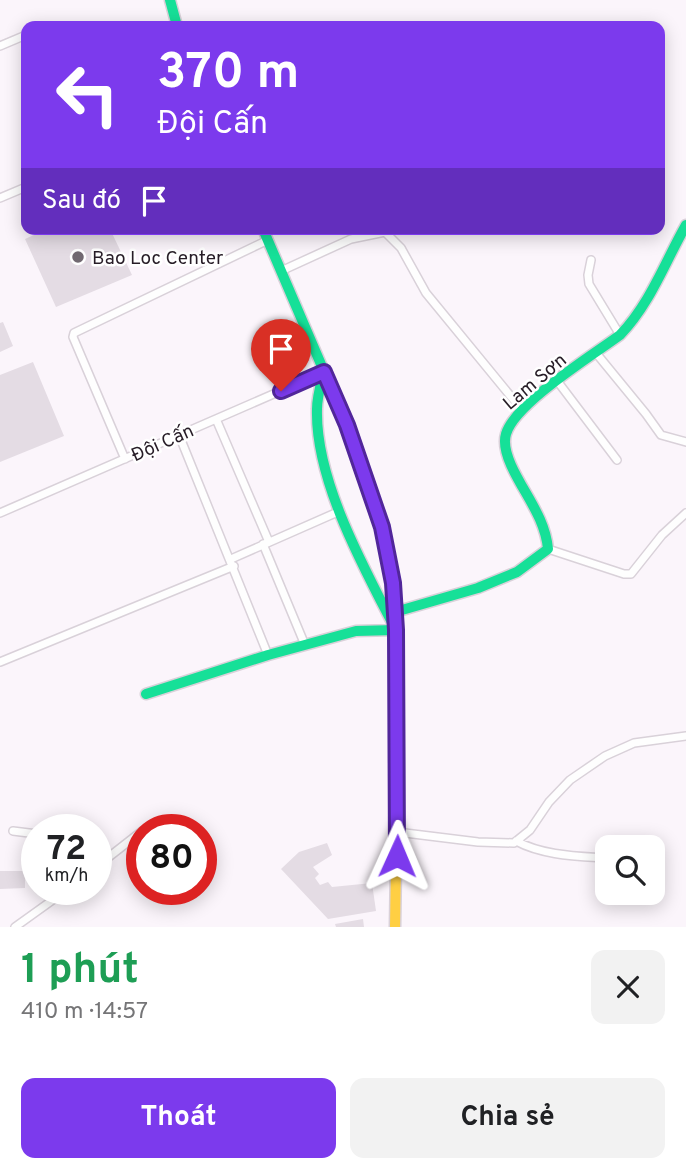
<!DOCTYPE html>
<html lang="vi">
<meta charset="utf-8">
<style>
:root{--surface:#fff;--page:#f2f2f2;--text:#202124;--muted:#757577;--accent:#7c3aed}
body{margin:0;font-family:Overpass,sans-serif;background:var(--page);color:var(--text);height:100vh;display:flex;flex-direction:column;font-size:26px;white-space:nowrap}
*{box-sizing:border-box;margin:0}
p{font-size:23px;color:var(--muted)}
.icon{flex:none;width:38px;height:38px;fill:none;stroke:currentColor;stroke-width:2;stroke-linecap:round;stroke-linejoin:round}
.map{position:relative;height:927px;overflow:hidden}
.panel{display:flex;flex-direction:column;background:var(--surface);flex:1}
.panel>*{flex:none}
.hud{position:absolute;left:21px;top:21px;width:644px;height:214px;border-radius:14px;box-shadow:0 4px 18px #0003;background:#7c3aed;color:#fff;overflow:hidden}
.buttons{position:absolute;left:595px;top:835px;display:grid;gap:14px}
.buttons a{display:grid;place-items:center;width:70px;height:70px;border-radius:14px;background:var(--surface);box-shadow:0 4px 18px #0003;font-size:35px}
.speed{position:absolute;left:21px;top:814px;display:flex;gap:14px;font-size:35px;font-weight:700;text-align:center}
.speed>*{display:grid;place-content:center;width:91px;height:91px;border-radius:50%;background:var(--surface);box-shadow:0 4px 18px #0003;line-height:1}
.speed small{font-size:18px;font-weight:400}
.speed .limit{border:10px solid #d22;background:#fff;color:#111}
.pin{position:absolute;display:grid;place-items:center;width:60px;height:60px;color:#fff;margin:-72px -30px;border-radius:50% 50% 50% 0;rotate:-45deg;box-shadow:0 0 7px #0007}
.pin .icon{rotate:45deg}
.me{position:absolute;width:77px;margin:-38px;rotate:1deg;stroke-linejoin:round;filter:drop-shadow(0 0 5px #0008)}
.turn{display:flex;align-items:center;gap:24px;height:147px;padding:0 21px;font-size:32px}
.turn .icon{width:91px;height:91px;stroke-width:2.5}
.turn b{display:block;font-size:49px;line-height:60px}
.then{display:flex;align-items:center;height:66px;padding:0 21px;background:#0003;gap:14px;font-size:26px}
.round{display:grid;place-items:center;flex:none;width:74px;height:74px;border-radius:14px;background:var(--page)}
.headline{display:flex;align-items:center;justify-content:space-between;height:119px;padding:0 21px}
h1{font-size:42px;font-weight:700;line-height:52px;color:#1e9e55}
.button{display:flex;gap:14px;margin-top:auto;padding:14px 21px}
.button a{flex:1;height:80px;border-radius:14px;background:var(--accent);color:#fff;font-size:28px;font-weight:700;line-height:80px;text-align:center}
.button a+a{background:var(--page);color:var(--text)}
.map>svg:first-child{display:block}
.building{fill:#e4dce4}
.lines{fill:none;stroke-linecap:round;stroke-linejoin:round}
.street-casing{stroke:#d9d1d9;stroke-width:10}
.fast-casing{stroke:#d9d1d9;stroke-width:13}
.slow-casing{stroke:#d9d1d9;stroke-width:13}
.street{stroke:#fefefe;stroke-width:7}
.fast{stroke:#16e098;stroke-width:10}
.slow{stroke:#ffcf43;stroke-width:10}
.route-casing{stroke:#51269a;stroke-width:18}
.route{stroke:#7c3aed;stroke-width:12}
.poi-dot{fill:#716971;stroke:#fff;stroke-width:2.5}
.labels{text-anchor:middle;stroke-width:5;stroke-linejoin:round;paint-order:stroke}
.poi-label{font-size:19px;fill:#271d27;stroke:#fff;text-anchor:start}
.street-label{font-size:19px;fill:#271d27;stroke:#fff}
</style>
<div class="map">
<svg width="686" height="927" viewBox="0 0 686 927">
<rect width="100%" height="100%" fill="#fbf5fb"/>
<path class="building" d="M47,229H110L132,275L56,307L25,239Z
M3,322L13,346L0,352V323Z
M33,362L64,436L0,462V375Z
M327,843L332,855L313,867L319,874L315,878L320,885L328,882L332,887L372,883L376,911L328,919L281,869L299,852Z
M0,871H25V888L0,889Z
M363,919L364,927H336L335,924Z"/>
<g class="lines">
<defs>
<path id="street" d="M0,46L26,35
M0,198L26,187
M591,260L588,275L589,284L620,335
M281,271L351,239L385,232L401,248L426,293L522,410
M596,353L646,414L661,435L686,442
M558,382L617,460
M216,419L269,542
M179,435L268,655
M125,459L73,337L74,333L268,240
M0,513L324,372
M263,544L305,645
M548,549L624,574H631L662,535L686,513
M231,559L340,511
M0,662L234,566
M13,831L37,834
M397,832L478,842L514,843L530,830L549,802L570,780L605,756L634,743L686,736
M516,841C542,855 574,856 604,858
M96,867L142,831
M15,927L68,889"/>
<path id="fast" d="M170,0L177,26
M263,229L347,425L382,527L393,583L396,630L397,802
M395,612L478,588L517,572L548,549C545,517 524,494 511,465C507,456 503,444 506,434C515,403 593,355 620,335C650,304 665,262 686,225
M146,694L268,655L356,631L396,630C364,568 315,480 317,409C317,396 321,384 324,372"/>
<path id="slow" d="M395,927L397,802"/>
</defs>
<use href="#street" class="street-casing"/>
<use href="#fast" class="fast-casing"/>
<use href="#slow" class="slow-casing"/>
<use href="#street" class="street"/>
<use href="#fast" class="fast"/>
<use href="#slow" class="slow"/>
</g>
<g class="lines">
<defs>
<path id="route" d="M281,391L324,372L347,425L382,527L393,583L396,630L397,856"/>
</defs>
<use href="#route" class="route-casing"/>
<use href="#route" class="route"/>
</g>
<circle class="poi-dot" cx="78" cy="257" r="7"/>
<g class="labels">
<g class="poi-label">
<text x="92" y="264">Bao Loc Center</text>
</g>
<g class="street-label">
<text transform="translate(534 381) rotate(-40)" y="7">Lam Sơn</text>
<text transform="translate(162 442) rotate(-24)" y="7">Đội Cấn</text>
</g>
</g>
</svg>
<div class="buttons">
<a><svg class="icon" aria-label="search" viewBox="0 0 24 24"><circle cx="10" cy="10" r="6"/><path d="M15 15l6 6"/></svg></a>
</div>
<div class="speed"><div>72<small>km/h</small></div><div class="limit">80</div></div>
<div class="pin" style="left:281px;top:391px;background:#d93025"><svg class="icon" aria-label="arrive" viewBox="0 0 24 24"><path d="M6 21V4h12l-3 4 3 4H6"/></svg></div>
<svg class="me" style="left:397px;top:856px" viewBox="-20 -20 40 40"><path d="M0-17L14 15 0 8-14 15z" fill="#7c3aed" stroke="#fff" stroke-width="4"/></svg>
<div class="hud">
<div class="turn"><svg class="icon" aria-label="left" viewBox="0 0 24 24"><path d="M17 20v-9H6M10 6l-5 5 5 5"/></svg><div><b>370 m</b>Đội Cấn</div></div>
<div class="then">Sau đó<svg class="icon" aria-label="arrive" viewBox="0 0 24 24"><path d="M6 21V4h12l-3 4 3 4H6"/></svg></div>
</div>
</div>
<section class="panel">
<div class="headline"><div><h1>1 phút</h1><p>410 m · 14:57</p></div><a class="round"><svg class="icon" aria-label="close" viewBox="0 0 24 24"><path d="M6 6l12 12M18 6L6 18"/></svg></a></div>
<div class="button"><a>Thoát</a><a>Chia sẻ</a></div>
</section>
